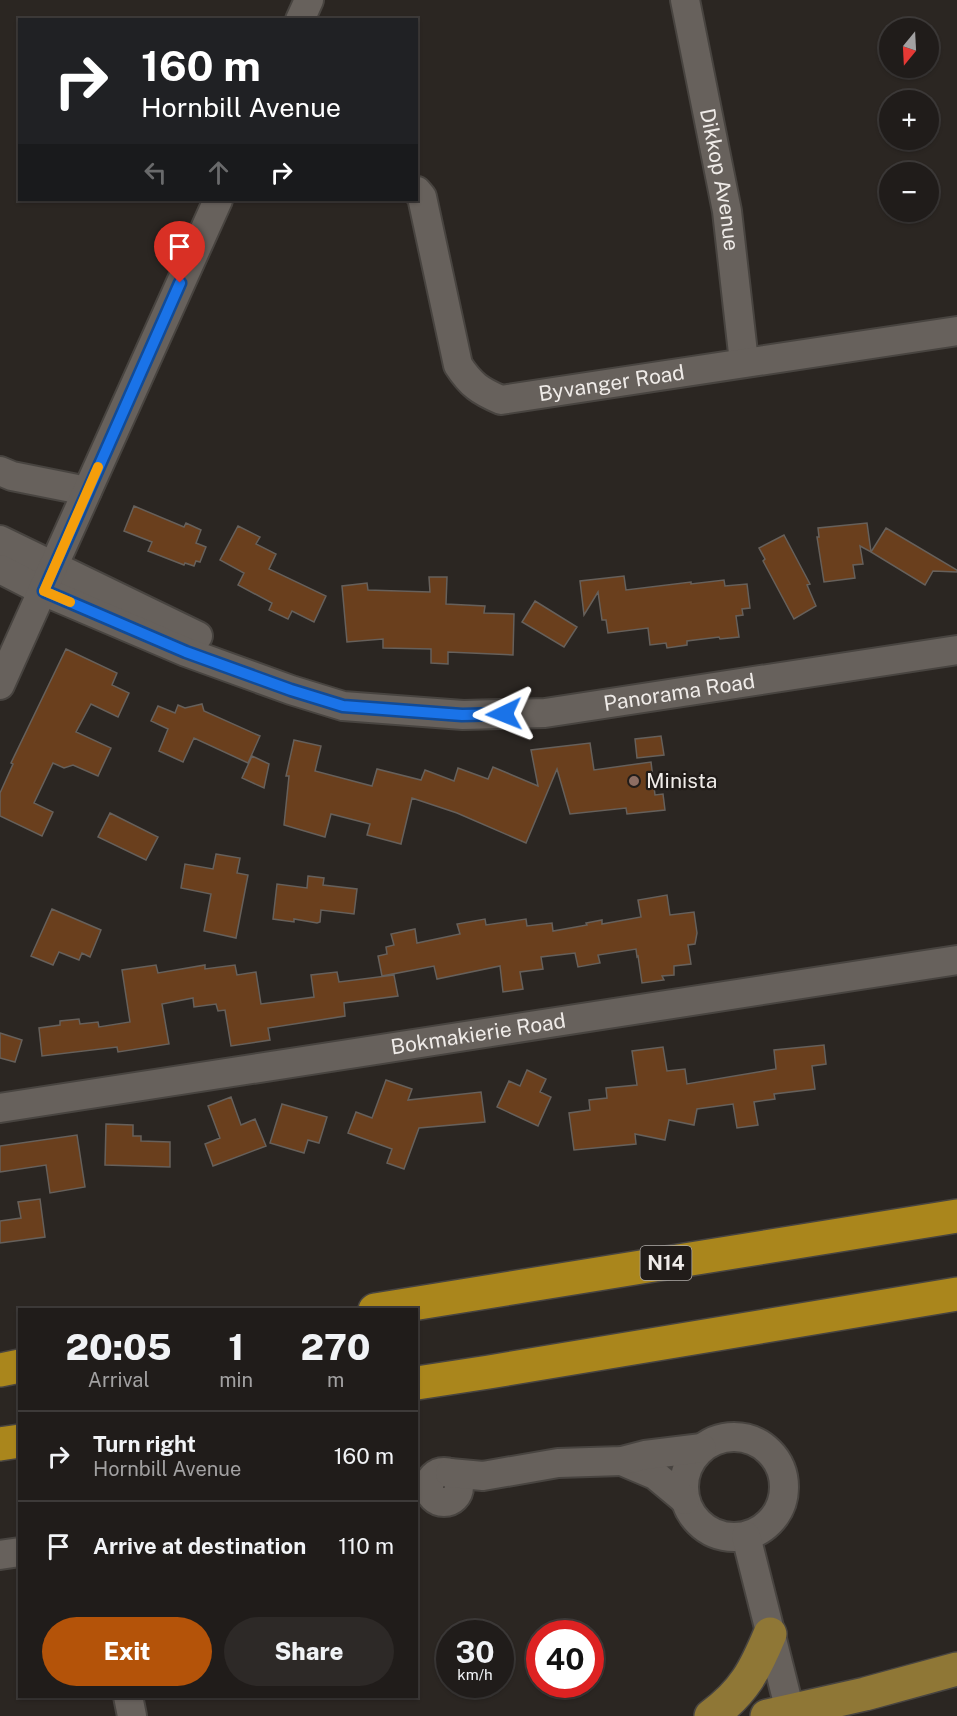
<!DOCTYPE html>
<meta charset="utf-8">
<style>
:root{--surface:#201c1a;--page:#2d2927;--text:#f1f3f6;--muted:#a2a1a2;--line:#3d3a39;--accent:#b45309}
body{margin:0;font-family:"Public Sans",sans-serif;background:var(--page);color:var(--text);height:100vh;display:flex;flex-direction:column;font-size:22px;white-space:nowrap}
*{box-sizing:border-box;margin:0}
p{font-size:20px;color:var(--muted)}
.icon{flex:none;width:33px;height:33px;fill:none;stroke:currentColor;stroke-width:2;stroke-linecap:round;stroke-linejoin:round}
.map{position:relative;flex:1;overflow:hidden}
.drawer{position:absolute;left:18px;top:1308px;width:400px;height:390px;display:flex;flex-direction:column;background:var(--surface);border-radius:0px;box-shadow:0 2px 4px #0004,0 0 0 2px var(--line)}
.drawer>*{flex:none}
.banner{position:absolute;left:18px;top:18px;width:400px;height:183px;border-radius:0px;box-shadow:0 2px 4px #0004,0 0 0 2px var(--line);background:#202124;color:#fff;overflow:hidden}
.needle{width:39px;rotate:198deg}
.controls{position:absolute;left:879px;top:18px;display:grid;gap:12px}
.controls a{display:grid;place-items:center;width:60px;height:60px;border-radius:50%;background:var(--surface);box-shadow:0 2px 4px #0004,0 0 0 2px var(--line);font-size:30px}
.speed{position:absolute;left:436px;top:1620px;display:flex;gap:12px;font-size:30px;font-weight:700;text-align:center}
.speed>*{display:grid;place-content:center;width:78px;height:78px;border-radius:50%;background:var(--surface);box-shadow:0 2px 4px #0004,0 0 0 2px var(--line);line-height:1}
.speed small{font-size:15px;font-weight:400}
.speed .limit{border:9px solid #d22;background:#fff;color:#111}
.pin{position:absolute;display:grid;place-items:center;width:51px;height:51px;color:#fff;margin:-62px -26px;border-radius:50% 50% 50% 0;rotate:-45deg;box-shadow:0 0 6px #0007}
.pin .icon{rotate:45deg}
.me{position:absolute;width:66px;margin:-33px;rotate:268deg;stroke-linejoin:round;filter:drop-shadow(0 0 4px #0008)}
.turn{display:flex;align-items:center;gap:21px;height:126px;padding:0 24px;font-size:27px}
.turn .icon{width:78px;height:78px;stroke-width:2.5}
.turn b{display:block;font-size:42px;line-height:51px}
.lanes{display:flex;align-items:center;height:57px;padding:0 24px;background:#0003;justify-content:center;gap:30px;direction:ltr}
.lanes .off{opacity:.35}
.eta{display:flex;justify-content:space-evenly;align-items:center;height:102px;text-align:center}
.eta b{font-size:36px;font-weight:800;line-height:42px}
.cta{display:flex;gap:12px;margin-top:auto;padding:12px 24px}
.cta a{flex:1;height:69px;border-radius:36px;background:var(--accent);color:#fff;font-size:24px;font-weight:800;line-height:69px;text-align:center}
.cta a+a{background:var(--page);color:var(--text)}
ul{padding:0;list-style:none}
li{display:flex;align-items:center;gap:18px;height:90px;padding:0 24px;border-top:2px solid var(--line)}
li div{flex:1}
li b{display:block;font-size:22px}
li em{font-style:normal}
.map>svg:first-child{display:block}
.building{fill:#6a3f1d;stroke:#66605b;stroke-width:1.5}
.lines{fill:none;stroke-linecap:round;stroke-linejoin:round}
.minor-casing{stroke:#484440;stroke-width:32}
.major-casing{stroke:#484440;stroke-width:36}
.highway-casing{stroke:#484440;stroke-width:36}
.minor{stroke:#67615c;stroke-width:28}
.major{stroke:#8f7736;stroke-width:33}
.highway{stroke:#aa861c;stroke-width:33}
.route-casing{stroke:#114b97;stroke-width:15}
.route{stroke:#1a73e8;stroke-width:10}
.slow{stroke:#f59e0b;stroke-width:10}
.education-dot{fill:#8d6e63;stroke:#211c19;stroke-width:2}
.labels{text-anchor:middle;stroke-width:4.5;stroke-linejoin:round;paint-order:stroke}
.shield{fill:#211c19;stroke:#b1adaa;stroke-width:1.5}
.shield-label{font-size:20px;font-weight:bold;fill:#efebe8}
.street-label{font-size:21px;fill:#efebe8;stroke:#211c19}
.poi-label{font-size:21px;fill:#efebe8;stroke:#211c19;text-anchor:start}
</style>
<div class="map">
<svg width="957" height="1716" viewBox="0 0 957 1716">
<rect width="100%" height="100%" fill="#2b2622"/>
<path class="building" d="M134,506L184,527L186,523L201,530L196,543L206,547L200,562L196,561L194,566L185,563L184,565L148,551L152,542L124,531Z
M867,523L871,552L860,546L863,564L853,565L855,578L824,582L817,537H819L818,528Z
M238,526L260,537L256,544L276,554L269,569L326,596L314,622L292,611L288,619L269,610L272,603L238,585L244,573L220,560Z
M886,528L957,570V572L933,571L925,585L871,552Z
M784,535L810,584L807,585L816,606L794,619L763,561L765,559L759,548Z
M624,576L626,590L691,582V584L724,580L725,586L747,584L750,608L742,609L743,615L736,616L739,637L720,639L719,637L687,641V645L667,648L666,643L650,645L648,628L608,633L606,620H602L598,592L584,615L580,581Z
M429,577H447L446,604L485,606L484,613L514,614L513,655L448,652V664L431,663V649L383,648V639L347,642L342,586L367,583L368,590L430,592Z
M535,601L577,627L564,647L522,622Z
M66,649L117,673L112,685L129,693L118,717L91,704L76,732L111,748L98,776L73,765L64,768L53,763L34,803L53,812L42,836L0,816V793L13,764L11,763Z
M202,704L204,711L260,736L248,763L194,738L183,762L159,751L168,729L151,721L158,706L175,713L178,705L185,708Z
M661,736L664,755L637,758L635,739Z
M294,740L321,746L315,771L372,786L377,769L421,780L425,770L454,781L458,768L488,779L493,767L538,786L531,750L590,743L594,770L651,762L655,795L663,794L665,810L627,814L626,808L570,814L557,769L526,843L457,813L412,798L401,844L367,835L370,824L331,814L325,837L284,825L289,776H286Z
M252,756L269,764L264,788L242,778Z
M110,813L158,837L146,860L98,837Z
M216,854L240,858L237,873L248,875L236,938L204,931L211,894L181,888L185,864L213,869Z
M308,876L324,878L323,885L357,889L354,914L321,910L320,922L317,923L294,919V922L273,919L277,884L307,888Z
M667,895L670,915L694,912L697,933L695,944L688,945L691,964L674,966V975L662,976L664,980L642,983L638,956L637,957L636,949L598,955L600,963L578,967L575,953L541,957L543,969L520,972L523,989L503,992L500,966L437,979L434,966L382,976L378,956L387,954L386,947L394,945L391,934L415,929L417,943L460,934L457,924L485,919L486,925L526,919L527,926L552,923L553,931L587,925L586,923L602,920V924L641,917L638,900Z
M52,909L101,930L90,957L82,953L79,960L59,952L53,965L31,956Z
M156,965L158,973L205,965V969L235,965L237,975L256,972L261,1004L314,997L311,975L337,972L339,982L394,975L398,996L344,1003L345,1016L268,1028L270,1040L231,1046L225,1010L218,1011L216,1004L194,1007L193,998L162,1004L169,1044L118,1052L117,1047L42,1056L39,1028L60,1025V1021L79,1019L80,1024L98,1022L99,1027L130,1022L122,970Z
M0,1033L22,1040L15,1062L0,1058Z
M824,1045L826,1064L812,1066L815,1089L774,1094L775,1099L754,1102L758,1125L737,1128L733,1104L697,1109L694,1125L669,1120L665,1140L635,1134L636,1144L574,1150L569,1113L590,1110L589,1100L607,1098L606,1088L637,1085L632,1051L663,1047L667,1071L685,1069L687,1084L776,1069L774,1050Z
M527,1070L546,1079L540,1092L551,1097L538,1126L497,1107L509,1081L520,1086Z
M386,1080L412,1089L408,1100L481,1092L485,1122L419,1128L404,1169L387,1163L392,1149L348,1133L356,1112L372,1118Z
M231,1097L241,1125L255,1119L266,1146L213,1166L205,1144L220,1138L208,1106Z
M282,1104L327,1117L319,1143L308,1140L304,1153L270,1143Z
M106,1124L133,1125V1136H141V1141L170,1142V1167L105,1165Z
M77,1135L85,1187L50,1193L46,1165L0,1172V1146Z
M40,1199L45,1237L0,1243V1221L21,1218L18,1202Z"/>
<g class="lines">
<defs>
<g id="minor">
<path id="s1" d="M685,0L727,211L744,362"/>
<path d="M300,20L309,0"/>
<path id="s2" d="M417,191L422,197L458,365C471,385 480,391 501,400L957,331"/>
<path d="M0,471L12,476L87,491"/>
<path d="M0,540L198,636"/>
<path id="s3" d="M0,569L43,591L186,652L291,690L343,706L463,715L545,713L957,650"/>
<path d="M0,685L218,200"/>
<path id="s4" d="M0,1108L957,960"/>
<circle cx="734" cy="1487" r="50"/>
<path d="M622,1461L655,1475L685,1500"/>
<circle cx="444" cy="1487" r="15"/>
<path d="M450,1473L483,1476L558,1463L622,1461L645,1455L702,1448"/>
<path d="M746,1536L790,1711"/>
<path d="M0,1555L20,1552"/>
<path d="M128,1696L132,1716"/>
</g>
<path id="major" d="M711,1716C744,1692 755,1670 770,1634
M767,1716L865,1694L957,1669"/>
<path id="highway" d="M375,1310L957,1216
M0,1370L20,1366
M417,1383L489,1372L957,1294
M0,1444L20,1441"/>
</defs>
<use href="#minor" class="minor-casing"/>
<use href="#major" class="major-casing"/>
<use href="#highway" class="highway-casing"/>
<use href="#minor" class="minor"/>
<use href="#major" class="major"/>
<use href="#highway" class="highway"/>
</g>
<g class="lines">
<defs>
<path id="route" d="M180,283L44,591L186,652L291,690L343,706L462,715L504,714"/>
</defs>
<use href="#route" class="route-casing"/>
<use href="#route" class="route"/>
<path class="slow" d="M70,602L44,591L98,467"/>
</g>
<circle class="education-dot" cx="634" cy="781" r="6"/>
<g class="labels">
<rect class="shield" x="640.5" y="1246" width="51" height="34" rx="4.5"/>
<g class="shield-label">
<text x="666" y="1270">N14</text>
</g>
<g class="street-label">
<text dy="7" stroke="none"><textPath href="#s1" startOffset="183">Dikkop Avenue</textPath></text>
<text dy="7" stroke="none"><textPath href="#s2" startOffset="348">Byvanger Road</textPath></text>
<text dy="7" stroke="none"><textPath href="#s3" startOffset="708">Panorama Road</textPath></text>
<text dy="7" stroke="none"><textPath href="#s4" startOffset="484">Bokmakierie Road</textPath></text>
</g>
<g class="poi-label">
<text x="646" y="788">Minista</text>
</g>
</g>
</svg>
<div class="controls">
<a><svg class="needle" viewBox="-14 -14 28 28"><path d="M0-13l5 13h-10z" fill="#e53935"/><path d="M0 13l5-13h-10z" fill="#a2a1a2"/></svg></a>
<a>+</a>
<a>−</a>
</div>
<div class="speed"><div>30<small>km/h</small></div><div class="limit">40</div></div>
<div class="pin" style="left:180px;top:283px;background:#d93025"><svg class="icon" aria-label="arrive" viewBox="0 0 24 24"><path d="M6 21V4h12l-3 4 3 4H6"/></svg></div>
<svg class="me" style="left:504px;top:714px" viewBox="-20 -20 40 40"><path d="M0-17L14 15 0 8-14 15z" fill="#1a73e8" stroke="#fff" stroke-width="4"/></svg>
<div class="banner">
<div class="turn"><svg class="icon" aria-label="right" viewBox="0 0 24 24"><path d="M7 20v-9h11M14 6l5 5-5 5"/></svg><div><b>160 m</b>Hornbill Avenue</div></div>
<div class="lanes"><svg class="icon off" aria-label="left" viewBox="0 0 24 24"><path d="M17 20v-9H6M10 6l-5 5 5 5"/></svg><svg class="icon off" aria-label="ahead" viewBox="0 0 24 24"><path d="M12 20V5M6 11l6-6 6 6"/></svg><svg class="icon" aria-label="right" viewBox="0 0 24 24"><path d="M7 20v-9h11M14 6l5 5-5 5"/></svg></div>
</div>
<section class="drawer">
<div class="eta">
<div><b>20:05</b><p>Arrival</p></div>
<div><b>1</b><p>min</p></div>
<div><b>270</b><p>m</p></div>
</div>
<ul>
<li><svg class="icon" aria-label="right" viewBox="0 0 24 24"><path d="M7 20v-9h11M14 6l5 5-5 5"/></svg><div><b>Turn right</b><p>Hornbill Avenue</p></div><em>160 m</em></li>
<li><svg class="icon" aria-label="arrive" viewBox="0 0 24 24"><path d="M6 21V4h12l-3 4 3 4H6"/></svg><div><b>Arrive at destination</b></div><em>110 m</em></li>
</ul>
<div class="cta"><a>Exit</a><a>Share</a></div>
</section>
</div>
